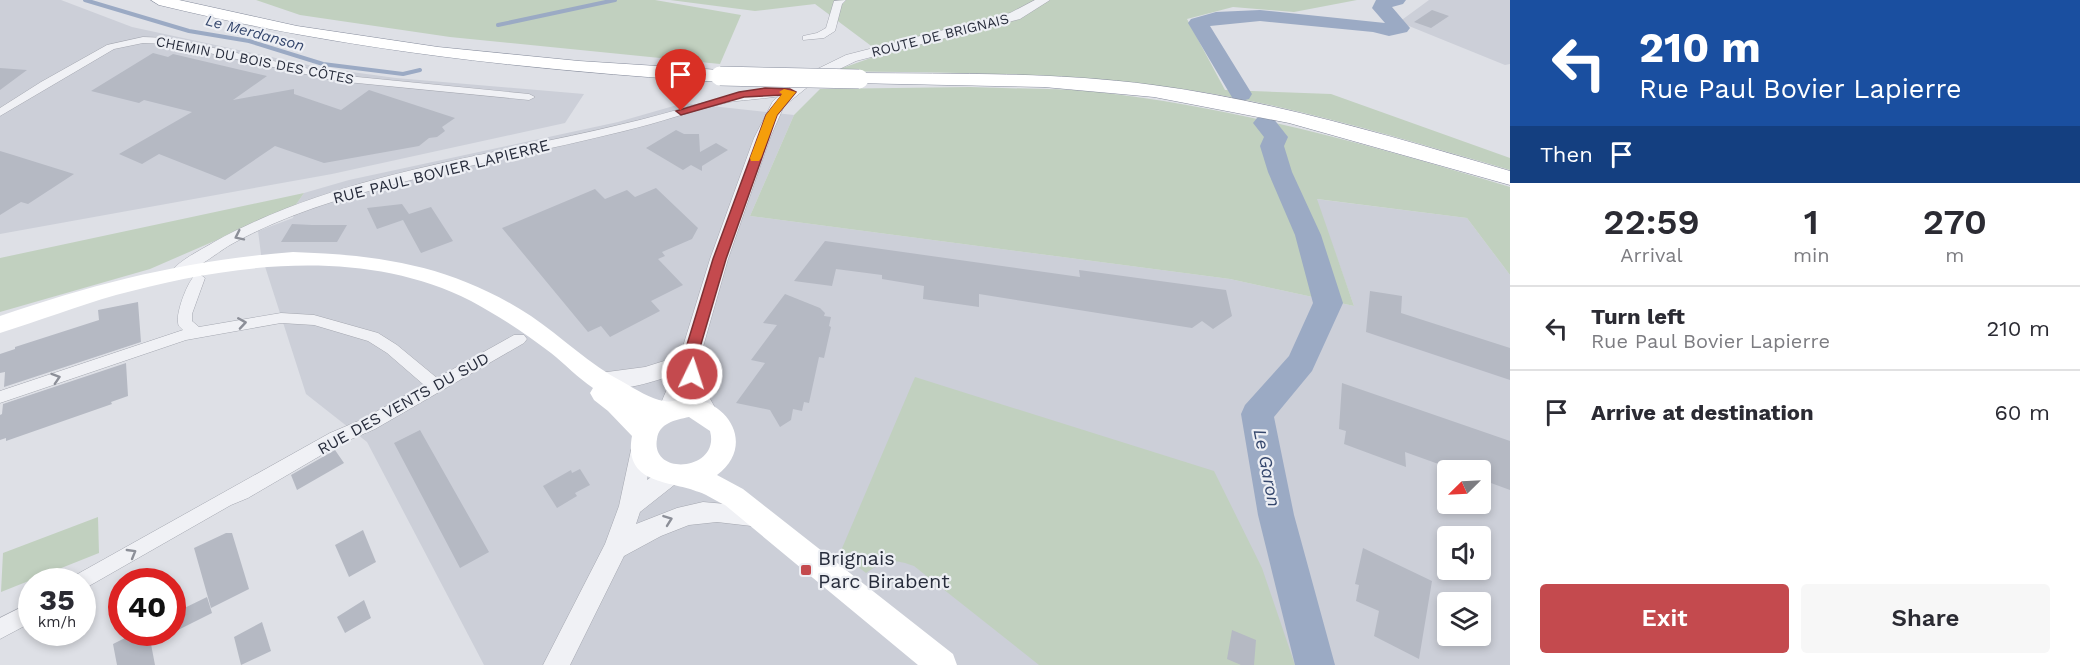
<!DOCTYPE html>
<meta charset="utf-8">
<style>
:root{--surface:#fff;--page:#f7f7f7;--text:#2b2b33;--muted:#7c7c81;--line:#e1e1e2;--accent:#c44a4e}
body{margin:0;font-family:"Work Sans",sans-serif;background:var(--page);color:var(--text);height:100vh;display:flex;flex-direction:column;font-size:22px;white-space:nowrap}
*{box-sizing:border-box;margin:0}
p{font-size:20px;color:var(--muted)}
.icon{flex:none;width:33px;height:33px;fill:none;stroke:currentColor;stroke-width:2;stroke-linecap:round;stroke-linejoin:round}
.map{position:relative;flex:1;overflow:hidden}
.drawer{display:flex;flex-direction:column;background:var(--surface);width:570px}
.drawer>*{flex:none}
.banner{background:#1a4fa0;color:#fff;overflow:hidden}
.needle{width:39px;rotate:246deg}
.controls{position:absolute;left:1437px;top:460px;display:grid;gap:12px}
.controls a{display:grid;place-items:center;width:54px;height:54px;border-radius:6px;background:var(--surface);box-shadow:0 3px 9px #0003;font-size:30px}
.speed{position:absolute;left:18px;top:568px;display:flex;gap:12px;font-size:30px;font-weight:700;text-align:center}
.speed>*{display:grid;place-content:center;width:78px;height:78px;border-radius:50%;background:var(--surface);box-shadow:0 3px 9px #0003;line-height:1}
.speed small{font-size:15px;font-weight:400}
.speed .limit{border:9px solid #d22;background:#fff;color:#111}
.pin{position:absolute;display:grid;place-items:center;width:51px;height:51px;color:#fff;margin:-62px -26px;border-radius:50% 50% 50% 0;rotate:-45deg;box-shadow:0 0 6px #0007}
.pin .icon{rotate:45deg}
.me{position:absolute;width:66px;margin:-33px;rotate:4deg;stroke-linejoin:round;filter:drop-shadow(0 0 4px #0008)}
.turn{display:flex;align-items:center;gap:21px;height:126px;padding:0 30px;font-size:27px}
.turn .icon{width:78px;height:78px;stroke-width:2.5}
.turn b{display:block;font-size:42px;line-height:51px}
.then{display:flex;align-items:center;height:57px;padding:0 30px;background:#0003;gap:12px;font-size:22px}
.eta{display:flex;justify-content:space-evenly;align-items:center;height:102px;text-align:center}
.eta b{font-size:36px;font-weight:600;line-height:42px}
.action{display:flex;gap:12px;margin-top:auto;padding:12px 30px}
.action a{flex:1;height:69px;border-radius:6px;background:var(--accent);color:#fff;font-size:24px;font-weight:600;line-height:69px;text-align:center}
.action a+a{background:var(--page);color:var(--text)}
ul{padding:0;list-style:none}
li{display:flex;align-items:center;gap:18px;height:84px;padding:0 30px;border-top:2px solid var(--line)}
li div{flex:1}
li b{display:block;font-size:22px}
li em{font-style:normal}
main{display:flex;flex:1;min-height:0}
.map>svg:first-child{display:block}
.built{fill:#cccfd8;fill-rule:evenodd}
.green{fill:#c1d0bf}
.lines{fill:none;stroke-linecap:round;stroke-linejoin:round}
.stream{stroke:#9baac4;stroke-width:4}
.river{fill:#9baac4;fill-rule:evenodd}
.building{fill:#b5b9c3}
.minor-casing{stroke:#a4a7b0;stroke-width:1}
.tertiary-casing{stroke:#a4a7b0;stroke-width:1}
.trunk-casing{stroke:#868c9c;stroke-width:1}
.minor{fill:#f0f1f5;fill-rule:evenodd}
.tertiary{fill:#f0f1f5;fill-rule:evenodd}
.secondary{fill:#fff;fill-rule:evenodd}
.trunk{fill:#fff;fill-rule:evenodd}
.trunk-bridge-casing{stroke:#868c9c;stroke-width:20;stroke-linecap:butt}
.trunk-bridge{stroke:#fff;stroke-width:19}
.oneway{stroke:#8c8f98}
.route{fill:#c44a4e;stroke:#7f3033;stroke-width:1.5}
.slow{fill:#f59e0b}
.poi-dot{fill:#c44a4e;stroke:#edeff4;stroke-width:2}
.labels{text-anchor:middle;stroke-width:4.5;stroke-linejoin:round;paint-order:stroke}
.far-street-label{font-size:14px;fill:#282d3c;stroke:#edeff4}
.far-water-label{font-size:15px;font-style:italic;fill:#35476d;stroke:#edeff4}
.street-label{font-size:16px;fill:#282d3c;stroke:#edeff4}
.water-label{font-size:18px;font-style:italic;fill:#35476d;stroke:#edeff4}
.near-poi-label{font-size:20px;fill:#282d3c;stroke:#edeff4;text-anchor:start}
</style>
<main>
<div class="map">
<svg width="1510" height="665" viewBox="0 0 1510 665">
<rect width="100%" height="100%" fill="#dee0e6"/>
<path class="built" d="M0,0H61L132,27L322,68L396,78L584,94L565,123L332,174L0,234Z
M1429,0H1510V64L1505,65L1399,22Z
M684,103L794,115L750,216L1230,279L1354,306L1316,199L1467,218L1510,275V665H484L367,442L306,394L261,254L258,231L293,218L295,206L304,193L349,180L618,122ZM1448,471H1480V504H1448ZM1448,537H1480V570H1448ZM1448,603H1480V636H1448Z"/>
<path class="green" d="M256,0H655L741,15L720,64L450,37L300,15Z
M670,0H1357L1294,12L1233,7L1187,19L1225,90L1331,94L1510,158V170C1408,141 1306,109 1202,92C1080,72 957,73 834,71L882,54L815,4L755,11Z
M970,87C1012,89 1056,88 1098,92C1238,108 1375,146 1510,187V275L1467,218L1317,199L1354,306L1230,279L750,216L794,115L820,89Z
M304,193L295,206L150,269L0,312V258Z
M915,377L1214,471L1262,568L1295,665H1039L914,566C892,558 885,560 866,573L840,553Z
M98,517L99,553L1,592L3,553Z"/>
<g class="lines">
<path class="stream" d="M85,0L189,31L249,41L323,64L403,74L420,70
M498,25L615,0"/>
<path class="river" d="M1376,0H1406L1403,4L1392,7L1410,28L1407,32L1389,36L1373,32L1260,21L1210,26L1252,94L1249,99L1241,101L1233,99L1230,94L1188,23L1191,19L1216,12L1260,10L1385,23L1372,8Z
M1265,116L1273,118L1288,137L1284,146L1292,172L1321,235L1343,303L1312,371L1274,417L1294,515L1335,665H1295L1258,515L1241,414L1245,405L1289,356L1313,303L1295,235L1268,172L1260,146L1264,137L1253,123L1257,118Z"/>
</g>
<path class="building" d="M1432,10L1449,16L1431,28L1414,22Z
M153,53L168,57L173,54L267,76L233,100L294,89V94L341,110L369,90L455,118L442,127L445,131L437,137L429,138L419,146L324,163L275,146L225,180L159,154L142,164L119,154L192,112L144,100L139,103L91,91Z
M0,68L27,70L0,90Z
M676,130L684,134H699L700,152L716,143L728,150L702,166V171L691,165L683,170L646,148Z
M0,151L10,154L74,174L28,204L21,202L0,215Z
M656,188L698,228L692,239L662,252L665,256L658,259L683,285L651,301L660,311L610,337L601,326L588,332L502,228L595,189L605,199L627,190L635,197Z
M402,204L409,214L431,207L453,241L421,253L403,220L377,229L367,208Z
M292,224L312,225H347L337,242H281Z
M825,241L1080,277L1079,270L1226,290L1232,316L1213,329L1202,321L1192,328L979,294V307L923,299L924,286L882,279V275L836,269L832,286L794,281Z
M1370,291L1402,296L1401,313L1510,348V380L1366,332Z
M785,294L820,308L825,313L824,316L831,317L829,326L831,327L824,358L819,357L809,403L804,402L802,411L793,409L791,420L780,427L770,410L736,403L765,363L751,360L777,325L763,323Z
M138,302L141,342L4,387L5,372L0,373V354L15,349V347L99,320L98,310Z
M126,363L128,396L111,402L112,404L6,441V438L0,440V415L2,414L3,404Z
M1342,383L1510,441V490L1480,479V471H1458L1405,452L1406,467L1344,444L1346,431L1339,429Z
M420,430L489,552L460,568L394,443Z
M335,450L344,463L297,490L291,475Z
M580,469L590,485L575,493L577,496L557,508L543,486L571,470L572,473Z
M363,530L376,562L349,577L335,545Z
M226,533H232L249,589L211,608L194,548Z
M1363,548L1432,581L1419,659L1374,636L1379,611L1356,601L1359,585L1355,584Z
M207,597L212,613L172,633V614Z
M364,600L371,618L345,633L337,617Z
M262,622L271,651L241,665L234,637Z
M1232,630L1256,640L1254,665H1241L1227,659Z
M135,633H171L151,644L155,665H117L113,644Z"/>
<g class="lines">
<defs>
<path id="minor" d="M846,0L842,4L835,31L824,38L803,40V36L817,33L826,28L834,1Z
M143,37L168,38L337,75L529,94L535,97L529,100L337,81L168,44L143,43L114,49L0,116V108L41,82L107,45Z
M768,89H790L796,92C790,97 741,100 729,102C693,110 659,123 624,131C556,148 487,161 419,178C354,194 289,212 230,245C218,252 183,280 172,276L170,273C179,260 201,250 214,242C339,173 487,157 623,124C672,113 718,96 768,89Z
M198,273L205,278L192,314V321L199,327L281,313L314,315L378,333L397,345L437,378L514,335H524L527,339L524,343L375,429L342,443L248,498L231,505L82,590V582H71L74,576L330,433L363,419L424,385L387,353L368,341L314,325L281,323L186,340L0,403V391L183,330C180,327 178,326 178,322C176,312 189,276 198,273Z
M32,602V622L0,639V618Z"/>
<path id="tertiary" d="M1035,0H1050L1020,19L856,61L815,81L784,106L770,138L728,259L699,361L704,388L718,413L714,419L707,422L700,419L686,393L676,416L669,419L662,416L658,410L673,375C649,383 616,394 592,386L589,380L592,374L645,367L680,356L710,259L754,138L773,101L805,75L846,55L1010,13Z
M642,441L650,443L653,450L647,480C658,472 665,464 678,468L681,475L678,482L640,512L636,524L677,508L703,502L760,507L768,510L772,517L768,524L760,527L717,522L689,525L661,536L624,556L570,665H543L605,544L619,506L631,450L634,443Z"/>
<path id="trunk" d="M151,0H179L297,26L438,47L579,61L720,70L727,72L729,76L727,80L720,82C529,70 345,50 159,5Z
M859,73C957,74 1056,72 1153,85C1275,101 1393,137 1510,171V185L1289,123L1154,97L1044,87L852,83L850,79L852,75Z"/>
</defs>
<use href="#minor" class="minor-casing"/>
<use href="#tertiary" class="tertiary-casing"/>
<use href="#trunk" class="trunk-casing"/>
<use href="#minor" class="minor"/>
<use href="#tertiary" class="tertiary"/>
<path class="secondary" d="M293,252C383,255 454,266 531,316C562,337 590,365 623,382C635,389 651,399 664,401C672,403 682,397 691,398C732,404 754,447 717,475L743,489L953,654L957,665H918L725,505C716,501 708,495 699,492C670,480 623,485 632,436L608,411L594,400L590,393L593,388C578,378 565,364 551,353C526,334 499,316 471,301C362,246 230,264 116,295C77,306 39,321 0,333V316C100,282 187,260 293,252ZM689,417L710,431C721,471 650,477 657,439C659,423 675,420 689,417Z"/>
<use href="#trunk" class="trunk"/>
<defs>
<path id="trunk-bridge" d="M720,76L859,79"/>
</defs>
<use href="#trunk-bridge" class="trunk-bridge-casing"/>
<use href="#trunk-bridge" class="trunk-bridge"/>
</g>
<defs><path id="oneway-chevron" d="M-2-3.5L2.5 0L-2 3.5" fill="none" stroke-width="1.6" stroke-linecap="round" stroke-linejoin="round" transform="scale(1.5)"/></defs>
<g class="oneway">
<use href="#oneway-chevron" transform="translate(239 236) rotate(154)"/>
<use href="#oneway-chevron" transform="translate(242 323) rotate(-9)"/>
<use href="#oneway-chevron" transform="translate(56 378) rotate(-18)"/>
<use href="#oneway-chevron" transform="translate(668 520) rotate(-20)"/>
<use href="#oneway-chevron" transform="translate(132 553) rotate(-30)"/>
</g>
<path class="route" d="M765,88L790,89L796,92L777,115L726,259L696,361L699,374L697,378H687L682,361L713,259L766,115L782,95L744,97L681,115L676,111L739,92Z"/>
<path class="slow" d="M784,89L796,92L777,115L761,158L759,161H751L750,158L766,115L782,94L779,92Z"/>
<rect class="poi-dot" x="800" y="564" width="12" height="12" rx="3"/>
<g class="labels">
<g class="far-street-label">
<text transform="translate(940 35) rotate(-14)" y="5">ROUTE DE BRIGNAIS</text>
<text transform="translate(255 60) rotate(11)" y="5">CHEMIN DU BOIS DES CÔTES</text>
</g>
<g class="far-water-label">
<text transform="translate(255 33) rotate(15)" y="5">Le Merdanson</text>
</g>
<g class="street-label">
<text transform="translate(441 171) rotate(-14)" y="6">RUE PAUL BOVIER LAPIERRE</text>
<text transform="translate(403 403) rotate(-29)" y="6">RUE DES VENTS DU SUD</text>
</g>
<g class="water-label">
<text transform="translate(1267 468) rotate(79)" y="6">Le Garon</text>
</g>
<g class="near-poi-label">
<text x="818" y="565">Brignais<tspan x="818" dy="23">Parc Birabent</tspan></text>
</g>
</g>
</svg>
<div class="controls">
<a><svg class="needle" viewBox="-14 -14 28 28"><path d="M0-13l5 13h-10z" fill="#e53935"/><path d="M0 13l5-13h-10z" fill="#7c7c81"/></svg></a>
<a><svg class="icon" aria-label="sound" viewBox="0 0 24 24"><path d="M4 9h4l5-4v14l-5-4H4zM17 9q2 3 0 6"/></svg></a>
<a><svg class="icon" aria-label="layers" viewBox="0 0 24 24"><path d="M12 4l9 5-9 5-9-5zM3 14l9 5 9-5"/></svg></a>
</div>
<div class="speed"><div>35<small>km/h</small></div><div class="limit">40</div></div>
<div class="pin" style="left:681px;top:111px;background:#d93025"><svg class="icon" aria-label="arrive" viewBox="0 0 24 24"><path d="M6 21V4h12l-3 4 3 4H6"/></svg></div>
<svg class="me" style="left:692px;top:374px" viewBox="-20 -20 40 40"><circle r="17" fill="#c44a4e" stroke="#fff" stroke-width="3"/><path d="M0-11L8 9 0 5-8 9z" fill="#fff"/></svg>
</div>
<section class="drawer">
<div class="banner">
<div class="turn"><svg class="icon" aria-label="left" viewBox="0 0 24 24"><path d="M17 20v-9H6M10 6l-5 5 5 5"/></svg><div><b>210 m</b>Rue Paul Bovier Lapierre</div></div>
<div class="then">Then<svg class="icon" aria-label="arrive" viewBox="0 0 24 24"><path d="M6 21V4h12l-3 4 3 4H6"/></svg></div>
</div>
<div class="eta">
<div><b>22:59</b><p>Arrival</p></div>
<div><b>1</b><p>min</p></div>
<div><b>270</b><p>m</p></div>
</div>
<ul>
<li><svg class="icon" aria-label="left" viewBox="0 0 24 24"><path d="M17 20v-9H6M10 6l-5 5 5 5"/></svg><div><b>Turn left</b><p>Rue Paul Bovier Lapierre</p></div><em>210 m</em></li>
<li><svg class="icon" aria-label="arrive" viewBox="0 0 24 24"><path d="M6 21V4h12l-3 4 3 4H6"/></svg><div><b>Arrive at destination</b></div><em>60 m</em></li>
</ul>
<div class="action"><a>Exit</a><a>Share</a></div>
</section>
</main>
